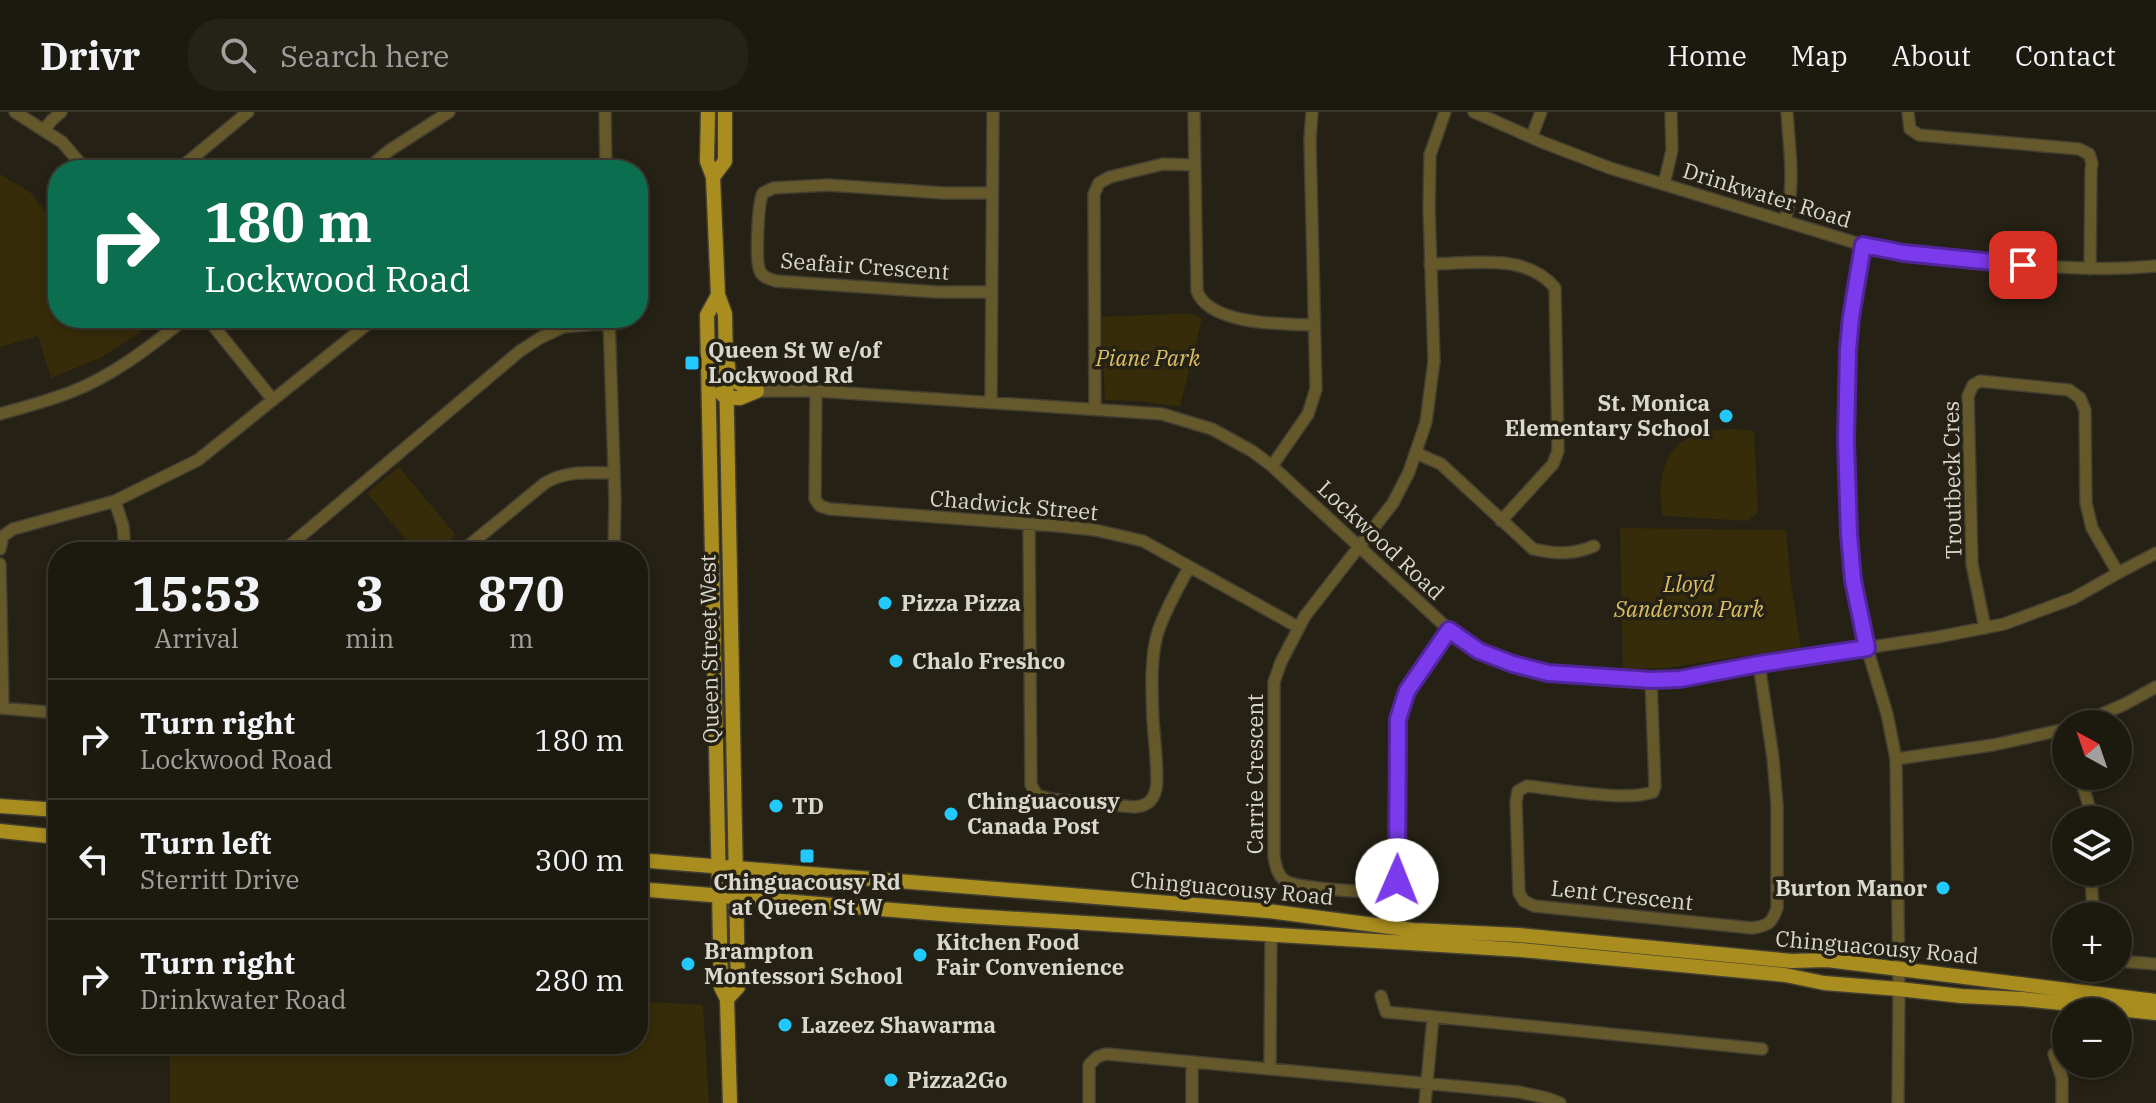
<!DOCTYPE html>
<meta charset="utf-8">
<style>
:root{--surface:#1c190f;--page:#252218;--text:#f1f3f6;--muted:#a0a09e;--line:#3a382f}
body{margin:0;font-family:"IBM Plex Serif",serif;background:var(--page);color:var(--text);height:100vh;display:flex;flex-direction:column;font-size:30px;white-space:nowrap}
*{box-sizing:border-box;margin:0}
p{font-size:26px;color:var(--muted)}
.icon{flex:none;width:44px;height:44px;fill:none;stroke:currentColor;stroke-width:2;stroke-linecap:round;stroke-linejoin:round}
.map{position:relative;flex:1;overflow:hidden}
.details{position:absolute;left:48px;top:430px;width:600px;height:512px;display:flex;flex-direction:column;background:var(--surface);border-radius:32px;box-shadow:0 4px 12px #0003,0 0 0 2px var(--line)}
.details>*{flex:none}
.guide{position:absolute;left:48px;top:48px;width:600px;height:168px;border-radius:32px;box-shadow:0 4px 12px #0003,0 0 0 2px var(--line);background:#0b6e4f;color:#fff;overflow:hidden}
.needle{width:52px;rotate:320deg}
.buttons{position:absolute;left:2052px;top:598px;display:grid;gap:16px}
.buttons a{display:grid;place-items:center;width:80px;height:80px;border-radius:50%;background:var(--surface);box-shadow:0 4px 12px #0003,0 0 0 2px var(--line);font-size:40px}
.pin{position:absolute;display:grid;place-items:center;width:68px;height:68px;color:#fff;margin:-34px;border-radius:16px;box-shadow:0 4px 12px #0006}
.me{position:absolute;width:88px;margin:-44px;rotate:1deg;stroke-linejoin:round;filter:drop-shadow(0 0 6px #0008)}
.turn{display:flex;align-items:center;gap:28px;height:168px;padding:0 24px;font-size:36px}
.turn .icon{width:104px;height:104px;stroke-width:2.5}
.turn b{display:block;font-size:56px;line-height:68px}
.eta{display:flex;justify-content:space-evenly;align-items:center;height:136px;text-align:center}
.eta b{font-size:48px;font-weight:800;line-height:56px}
ul{padding:0;list-style:none}
li{display:flex;align-items:center;gap:24px;height:120px;padding:0 24px;border-top:2px solid var(--line)}
li div{flex:1}
li b{display:block;font-size:30px}
li em{font-style:normal}
header{display:flex;align-items:center;gap:48px;box-sizing:border-box;height:112px;padding:0 40px;background:var(--surface);border-bottom:2px solid var(--line)}
header strong{font-size:38px}
nav{display:flex;gap:44px;margin-inline-start:auto;font-size:28px}
.search{width:560px;height:72px;background:var(--page);display:flex;align-items:center;gap:20px;box-sizing:border-box;padding:0 28px;border-radius:32px;color:var(--muted);font-size:30px}
.map>svg:first-child{display:block}
.green{fill:#362c0a}
.lines{fill:none;stroke-linecap:round;stroke-linejoin:round}
.minor-casing{stroke:#423e32;stroke-width:14}
.major-casing{stroke:#423e32;stroke-width:17}
.minor{stroke:#65582a;stroke-width:11}
.major{stroke:#a98d1e;stroke-width:14}
.route-casing{stroke:#51269a;stroke-width:20}
.route{stroke:#7c3aed;stroke-width:14}
.poi-dot{fill:#22c9fd;stroke:#252114;stroke-width:3}
.labels{text-anchor:middle;stroke-width:7;stroke-linejoin:round;paint-order:stroke}
.street-label{font-size:22px;fill:#dad7cf;stroke:#252114}
.poi-label{font-size:22px;font-weight:bold;fill:#dad7cf;stroke:#252114;text-anchor:start}
.park-label{font-size:22px;font-style:italic;fill:#dbc063;stroke:#252114}
</style>
<header>
<strong>Drivr</strong>
<div class="search"><svg class="icon" aria-label="search" viewBox="0 0 24 24"><circle cx="10" cy="10" r="6"/><path d="M15 15l6 6"/></svg>Search here</div>
<nav><a>Home</a><a>Map</a><a>About</a><a>Contact</a></nav>
</header>
<div class="map">
<svg width="2156" height="991" viewBox="0 0 2156 991">
<rect width="100%" height="100%" fill="#252114"/>
<path class="green" d="M0,62L31,81L58,115V206H130L141,220L100,246L51,266L38,224L0,235Z
M1191,201L1202,207L1180,295L1140,289L1105,288L1101,205Z
M1732,317L1754,319L1758,400L1748,409L1663,404C1657,375 1660,342 1689,325C1701,318 1718,318 1732,317Z
M399,355L456,423L436,440H416L367,381Z
M1620,416L1786,418L1791,471L1801,535L1667,556L1623,557Z
M638,889L703,893L709,991H170V932H638Z"/>
<g class="lines">
<defs>
<path id="minor" d="M15,0L62,30L86,58
M605,0L606,58
M1194,0L1197,179C1209,213 1282,212 1313,213
M1445,0L1430,43L1429,96L1434,249L1426,310L1409,360L1393,391L1305,504L1281,550L1274,570V745C1276,754 1277,762 1284,768C1293,776 1368,781 1383,779C1388,778 1390,777 1394,774L1397,768V753L1398,607L1407,579L1449,518
M1474,0L1542,30L1610,56L1863,133C1901,141 1940,144 1979,148C2038,154 2096,160 2156,154
M1908,0L1910,17L1919,23L2079,37L2089,42L2092,51L2091,58L2090,157
M44,18L52,8L61,0
M1532,24L1541,0
M178,58L248,0
M366,58L390,38L449,0
M1664,72L1672,38L1671,0
M1785,108C1796,74 1789,35 1787,0
M1863,133L1851,205L1847,262L1846,328L1849,422L1853,468L1857,492L1867,536L1887,602L1896,647L1899,877L1898,991
M1430,152C1471,152 1526,140 1555,176L1558,339L1553,352L1501,409
M991,180H937L776,169C770,167 763,166 760,159C755,149 758,90 763,81L773,76L828,73L944,81H991
M207,206L273,288
M609,207L615,388L614,440
M757,279H816L1162,302L1212,317L1252,339L1272,354L1459,527L1479,539L1495,546L1548,561L1651,568L1680,567L1759,552L1938,525L2004,512L2074,486L2118,461L2156,441
M816,279L815,387L820,394L830,397L1058,414L1095,418L1143,429L1298,515
M991,291L993,0
M1095,297L1094,82L1099,71L1110,65L1163,52L1195,53
M0,302C24,295 48,289 71,280C113,264 151,234 186,206
M1416,341L1441,352L1533,437C1555,442 1573,443 1594,434
M1272,354L1308,302L1316,277L1310,28L1312,0
M115,389L123,414L125,440
M1029,412L1031,673L1037,683L1050,687L1134,695C1146,694 1153,690 1156,677C1159,665 1154,624 1153,609C1152,582 1150,549 1157,523C1164,499 1178,477 1189,455
M0,437L3,424L13,417L115,389L198,348L375,206
M282,440L520,239L540,226L563,215L609,211
M461,440L545,371C567,358 588,361 613,361
M0,452L3,596
M1985,516L1972,452L1968,284L1973,273L1980,269L2069,278L2080,286L2085,298L2086,391L2092,416L2118,461
M1651,568L1655,674L1653,680C1627,690 1557,677 1527,674L1518,679L1516,690L1519,781L1524,789L1534,794L1752,816C1768,814 1772,811 1777,796V693L1773,646L1759,552
M0,596L58,601
M2080,612L2125,592L2156,575
M1896,647L1993,633L2066,617
M2080,664L2089,694V708
M2091,760L2093,804
M2118,849L2156,852
M1381,884L1386,900L1762,937
M2054,942L2062,966V991
M1192,950V991
M1270,956L1271,824
M1089,991V953L1097,945L1106,942L1519,980L1547,986L1560,991
M1425,991L1433,906"/>
<path id="major" d="M708,0L707,49L713,65L718,183L725,202L738,875L727,887
M713,65L725,49V0
M718,183L707,203L721,875L727,887L730,991
M728,253C728,270 743,274 757,279
M721,281L726,286H740L757,279
M0,694L58,698
M0,719L58,725
M638,748L1268,799L1413,818L1519,823L1792,849L1827,848L2156,889
M638,777L954,803L1522,838L1785,863L1824,871L1899,877L1961,884L2022,887L2156,901"/>
</defs>
<use href="#minor" class="minor-casing"/>
<use href="#major" class="major-casing"/>
<use href="#minor" class="minor"/>
<use href="#major" class="major"/>
</g>
<g class="lines">
<defs>
<path id="route" d="M1397,768L1398,607L1407,579L1449,518L1479,539L1513,552L1548,561L1651,568L1680,567L1759,552L1867,536L1853,468L1849,422L1846,328L1848,238L1851,205L1863,133L1904,141L2023,153"/>
</defs>
<use href="#route" class="route-casing"/>
<use href="#route" class="route"/>
</g>
<g class="poi-dot">
<rect x="684" y="243" width="16" height="16" rx="4"/>
<circle cx="1726" cy="304" r="8"/>
<circle cx="885" cy="491" r="8"/>
<circle cx="896" cy="549" r="8"/>
<circle cx="776" cy="694" r="8"/>
<circle cx="951" cy="702" r="8"/>
<rect x="799" y="736" width="16" height="16" rx="4"/>
<circle cx="1943" cy="776" r="8"/>
<circle cx="920" cy="843" r="8"/>
<circle cx="688" cy="852" r="8"/>
<circle cx="785" cy="913" r="8"/>
<circle cx="891" cy="968" r="8"/>
</g>
<g class="labels">
<g class="street-label">
<text transform="translate(1767 83) rotate(17)" y="8">Drinkwater Road</text>
<text transform="translate(865 154) rotate(4)" y="8">Seafair Crescent</text>
<text transform="translate(1952 368) rotate(-91)" y="8">Troutbeck Cres</text>
<text transform="translate(1014 393) rotate(5)" y="8">Chadwick Street</text>
<text transform="translate(1381 428) rotate(43)" y="8">Lockwood Road</text>
<text transform="translate(709 537) rotate(-91)" y="8">Queen Street West</text>
<text transform="translate(1255 662) rotate(-90)" y="8">Carrie Crescent</text>
<text transform="translate(1232 776) rotate(5)" y="8">Chinguacousy Road</text>
<text transform="translate(1622 783) rotate(6)" y="8">Lent Crescent</text>
<text transform="translate(1877 835) rotate(5)" y="8">Chinguacousy Road</text>
</g>
<g class="poi-label">
<text x="708" y="246">Queen St W e/of<tspan x="708" dy="25">Lockwood Rd</tspan></text>
<text x="1710" y="299" text-anchor="end">St. Monica<tspan x="1710" dy="25">Elementary School</tspan></text>
<text x="901" y="499">Pizza Pizza</text>
<text x="912" y="557">Chalo Freshco</text>
<text x="967" y="697">Chinguacousy<tspan x="967" dy="25">Canada Post</tspan></text>
<text x="792" y="702">TD</text>
<text x="807" y="778" text-anchor="middle">Chinguacousy Rd<tspan x="807" dy="25">at Queen St W</tspan></text>
<text x="1927" y="784" text-anchor="end">Burton Manor</text>
<text x="936" y="838">Kitchen Food<tspan x="936" dy="25">Fair Convenience</tspan></text>
<text x="704" y="847">Brampton<tspan x="704" dy="25">Montessori School</tspan></text>
<text x="801" y="921">Lazeez Shawarma</text>
<text x="907" y="976">Pizza2Go</text>
</g>
<g class="park-label">
<text x="1148" y="254">Piane Park</text>
<text x="1689" y="480">Lloyd<tspan x="1689" dy="25">Sanderson Park</tspan></text>
</g>
</g>
</svg>
<div class="buttons">
<a><svg class="needle" viewBox="-14 -14 28 28"><path d="M0-13l5 13h-10z" fill="#e53935"/><path d="M0 13l5-13h-10z" fill="#a0a09e"/></svg></a>
<a><svg class="icon" aria-label="layers" viewBox="0 0 24 24"><path d="M12 4l9 5-9 5-9-5zM3 14l9 5 9-5"/></svg></a>
<a>+</a>
<a>−</a>
</div>
<div class="pin" style="left:2023px;top:153px;background:#d93025"><svg class="icon" aria-label="arrive" viewBox="0 0 24 24"><path d="M6 21V4h12l-3 4 3 4H6"/></svg></div>
<svg class="me" style="left:1397px;top:768px" viewBox="-20 -20 40 40"><circle r="19" fill="#fff"/><path d="M0-13L10 11 0 6-10 11z" fill="#7c3aed"/></svg>
<div class="guide">
<div class="turn"><svg class="icon" aria-label="right" viewBox="0 0 24 24"><path d="M7 20v-9h11M14 6l5 5-5 5"/></svg><div><b>180 m</b>Lockwood Road</div></div>
</div>
<section class="details">
<div class="eta">
<div><b>15:53</b><p>Arrival</p></div>
<div><b>3</b><p>min</p></div>
<div><b>870</b><p>m</p></div>
</div>
<ul>
<li><svg class="icon" aria-label="right" viewBox="0 0 24 24"><path d="M7 20v-9h11M14 6l5 5-5 5"/></svg><div><b>Turn right</b><p>Lockwood Road</p></div><em>180 m</em></li>
<li><svg class="icon" aria-label="left" viewBox="0 0 24 24"><path d="M17 20v-9H6M10 6l-5 5 5 5"/></svg><div><b>Turn left</b><p>Sterritt Drive</p></div><em>300 m</em></li>
<li><svg class="icon" aria-label="right" viewBox="0 0 24 24"><path d="M7 20v-9h11M14 6l5 5-5 5"/></svg><div><b>Turn right</b><p>Drinkwater Road</p></div><em>280 m</em></li>
</ul>
</section>
</div>
